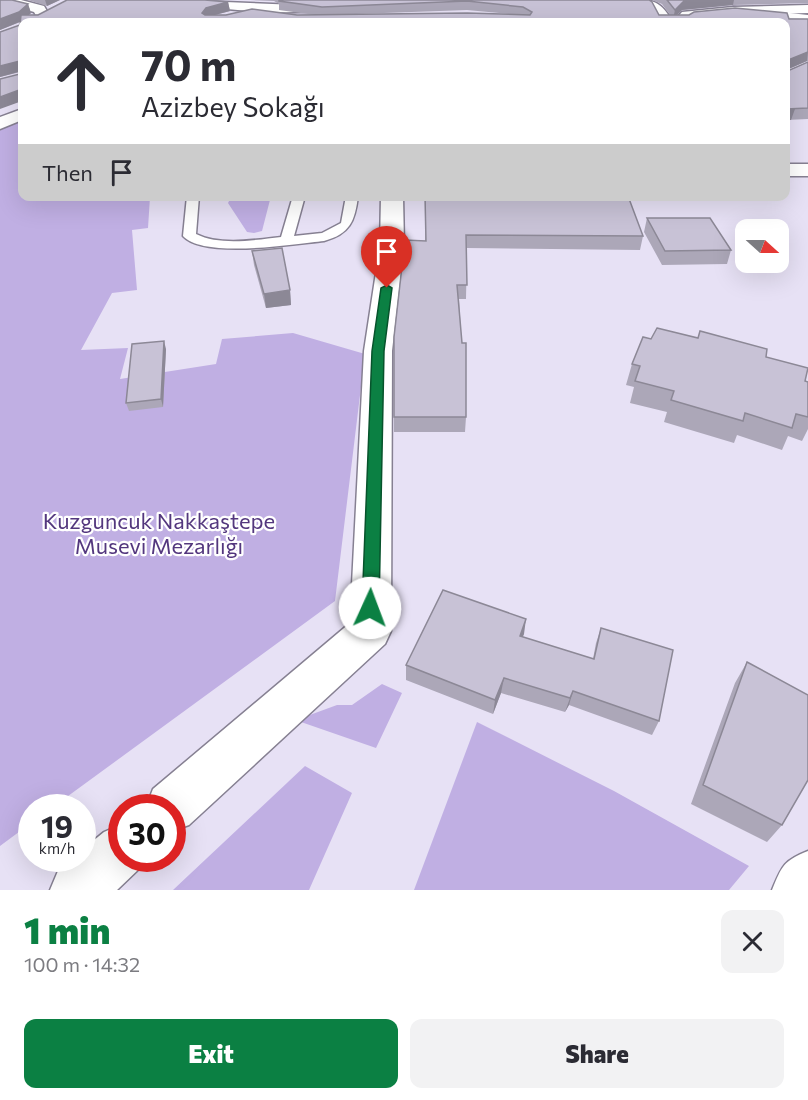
<!DOCTYPE html>
<meta charset="utf-8">
<style>
:root{--surface:#fff;--page:#f2f2f3;--text:#2b2b33;--muted:#7c7c81;--accent:#0b8043}
body{margin:0;font-family:Commissioner,sans-serif;background:var(--page);color:var(--text);height:100vh;display:flex;flex-direction:column;font-size:22px;white-space:nowrap}
*{box-sizing:border-box;margin:0}
p{font-size:20px;color:var(--muted)}
.icon{flex:none;width:33px;height:33px;fill:none;stroke:currentColor;stroke-width:2;stroke-linecap:round;stroke-linejoin:round}
.map{position:relative;height:890px;overflow:hidden}
.panel{display:flex;flex-direction:column;background:var(--surface);flex:1}
.panel>*{flex:none}
.hud{position:absolute;left:18px;top:18px;width:772px;height:183px;border-radius:12px;box-shadow:0 6px 24px #0002;background:#fff;color:var(--text);overflow:hidden}
.needle{width:39px;rotate:111deg}
.fabs{position:absolute;left:735px;top:219px;display:grid;gap:12px}
.fabs a{display:grid;place-items:center;width:54px;height:54px;border-radius:12px;background:var(--surface);box-shadow:0 6px 24px #0002;font-size:30px}
.speed{position:absolute;left:18px;top:794px;display:flex;gap:12px;font-size:30px;font-weight:700;text-align:center}
.speed>*{display:grid;place-content:center;width:78px;height:78px;border-radius:50%;background:var(--surface);box-shadow:0 6px 24px #0002;line-height:1}
.speed small{font-size:15px;font-weight:400}
.speed .limit{border:9px solid #d22;background:#fff;color:#111}
.pin{position:absolute;display:grid;place-items:center;width:51px;height:51px;color:#fff;margin:-62px -26px;border-radius:50% 50% 50% 0;rotate:-45deg;box-shadow:0 0 6px #0007}
.pin .icon{rotate:45deg}
.me{position:absolute;width:66px;margin:-33px;rotate:2deg;stroke-linejoin:round;filter:drop-shadow(0 0 4px #0008)}
.turn{display:flex;align-items:center;gap:21px;height:126px;padding:0 24px;font-size:27px}
.turn .icon{width:78px;height:78px;stroke-width:2.5}
.turn b{display:block;font-size:42px;line-height:51px}
.then{display:flex;align-items:center;height:57px;padding:0 24px;background:#0003;gap:12px;font-size:22px}
.round{display:grid;place-items:center;flex:none;width:63px;height:63px;border-radius:12px;background:var(--page)}
.head{display:flex;align-items:center;justify-content:space-between;height:102px;padding:0 24px}
h1{font-size:36px;font-weight:800;line-height:45px;color:var(--accent)}
.action{display:flex;gap:12px;margin-top:auto;padding:12px 24px}
.action a{flex:1;height:69px;border-radius:12px;background:var(--accent);color:#fff;font-size:24px;font-weight:800;line-height:69px;text-align:center}
.action a+a{background:var(--page);color:var(--text)}
.map>svg:first-child{display:block}
.green{fill:#c0afe3}
.lines{fill:none;stroke-linecap:round;stroke-linejoin:round}
.lane-casing{stroke:#868092;stroke-width:3}
.street-casing{stroke:#868092;stroke-width:3}
.secondary-casing{stroke:#868092;stroke-width:3}
.lane{fill:#fff;fill-rule:evenodd}
.street{fill:#fff;fill-rule:evenodd}
.secondary{fill:#fff;fill-rule:evenodd}
.wall{fill:#aca7b8;fill-rule:evenodd}
.shaded-wall{fill:#8c8896}
.building{fill:#c8c2d6;stroke:#8c8896;stroke-width:1.5}
.route{fill:#0b8043;stroke:#07532c;stroke-width:1.5}
.labels{text-anchor:middle;stroke-width:4.5;stroke-linejoin:round;paint-order:stroke}
.park-label{font-size:22px;fill:#53377e;stroke:#fff}
</style>
<div class="map">
<svg width="808" height="890" viewBox="0 0 808 890">
<rect width="100%" height="100%" fill="#e7e1f5"/>
<path class="green" d="M22,119V196L150,197L148,228L132,230L137,290L112,293L81,350L128,348L120,379L216,364L222,339L293,333L365,354L335,601L53,807H32L31,823L0,846V129Z
M271,196L262,231L254,233L247,232L228,203L231,197Z
M382,684L402,693L376,748L301,722L307,716L337,705H352Z
M477,722L614,791L749,866L729,890H414Z
M305,766L352,793L309,890H173Z"/>
<g class="lines">
<defs>
<path id="lane" d="M187,196H199L196,234C220,246 255,240 281,237L293,196H305L294,236L322,233L341,223L346,196H358C355,221 350,234 324,241C294,244 204,259 183,236Z"/>
<path id="street" d="M1,0H21L44,6L50,16L48,19H38L34,12L3,3Z
M637,0C655,0 661,3 671,19L670,22H657V19L652,9Z
M808,5V13L733,15L726,11L733,7Z
M22,109V120L0,129V117Z
M786,164H808V176H786Z
M381,196H403L404,246L392,351L391,631L385,644L189,825L172,831V807H146L153,789L350,623L364,351L380,246Z
M122,824V858H145L140,868L117,890H50L58,871L73,858H82V850L104,832Z"/>
<path id="secondary" d="M176,0L297,5L371,0L369,3C307,18 245,12 182,4Z
M733,7L808,15V23L733,15L691,19L687,22H673L682,12Z
M808,851V890H772C782,866 783,861 808,851Z"/>
</defs>
<use href="#lane" class="lane-casing"/>
<use href="#street" class="street-casing"/>
<use href="#secondary" class="secondary-casing"/>
<use href="#lane" class="lane"/>
<use href="#street" class="street"/>
<use href="#secondary" class="secondary"/>
</g>
<path class="wall" d="M0,0L28,4L31,13L29,15L228,2L230,11L215,15H315L279,10V4L274,1L250,0H649L659,15H670L662,4L652,0H808V3L733,5L682,10L677,15L808,19V61H807L789,69L790,70L808,62V119L786,120V22H22V101L20,72L0,77V32L20,25V22L0,30ZM467,10L510,14H356Z
M28,0H60L47,6Z
M425,196L643,236L640,250L467,248L466,299H459L466,417L465,432H394V417L425,241Z
M647,218L731,250L727,264L662,265L644,232Z
M252,251L290,290L291,305L266,308L254,265Z
M651,339L766,357L805,381L808,382V429L802,441L788,436L782,450L737,435L734,443L664,422L667,412L630,403L634,387L626,385L632,364Z
M166,349L163,407L129,411L126,403Z
M601,628L659,721L652,735L569,705L565,712L501,693L493,714L406,680V665L524,634L522,637L593,659L596,643Z
M747,662L782,825L767,842L691,804L735,683Z"/>
<path class="shaded-wall" d="M45,0H60L47,6Z
M693,0H734L733,5L682,10L673,19L675,10L684,1Z
M228,2L230,11L207,17L202,13L206,8Z
M28,4L31,13L22,21L0,30V19Z
M808,52L807,61L786,70L788,60Z
M20,61L22,71L0,77V66Z
M22,89V101L0,109V97Z
M786,109H795L791,120H786Z
M290,290L291,305L266,308L264,294Z
M164,341L166,349L163,407L161,399Z
M526,619L524,634L517,651L520,636Z
M504,678L501,693L493,714L495,700Z
M573,691L569,705L565,712L570,698Z"/>
<path class="building" d="M0,0H12L28,4L19,12L0,19Z
M67,0H205L228,2L206,8L202,13L205,15H226L252,9L297,15L467,13L530,15L532,12L523,7L467,1L322,7L279,1V0H649L652,2L659,15H689L694,12L735,8L787,13L789,19H808V52L788,60L787,68L790,70L808,62V108L786,109V22H22V89L0,97V79L20,74V61L0,66V32L20,25L21,15H38Z
M667,0H693L684,1L675,10Z
M425,196H628L643,236L466,235L467,285H457L462,343H466V417H394V337L405,240L426,241Z
M647,218H710L731,250L665,251Z
M282,248L290,290L264,294L252,251Z
M657,328L698,338L700,331L767,349L766,357L808,368L805,381L808,382V417L796,414L792,428L745,413L743,421L671,400L674,391L635,381L640,366L632,364L643,337L651,339Z
M164,341L161,399L126,403L132,344Z
M443,590L526,619L520,636L594,659L601,628L673,650L659,721L573,691L570,698L504,678L495,700L406,665Z
M747,662L808,695V780L782,825L703,785Z"/>
<path class="route" d="M387,285L392,288L384,351L379,608L376,613L370,615L364,613L362,608L372,351L381,288Z"/>
<g class="labels">
<g class="park-label">
<text x="159" y="529">Kuzguncuk Nakkaştepe<tspan x="159" dy="25">Musevi Mezarlığı</tspan></text>
</g>
</g>
</svg>
<div class="fabs">
<a><svg class="needle" viewBox="-14 -14 28 28"><path d="M0-13l5 13h-10z" fill="#e53935"/><path d="M0 13l5-13h-10z" fill="#7c7c81"/></svg></a>
</div>
<div class="speed"><div>19<small>km/h</small></div><div class="limit">30</div></div>
<div class="pin" style="left:387px;top:288px;background:#d93025"><svg class="icon" aria-label="arrive" viewBox="0 0 24 24"><path d="M6 21V4h12l-3 4 3 4H6"/></svg></div>
<svg class="me" style="left:370px;top:608px" viewBox="-20 -20 40 40"><circle r="19" fill="#fff"/><path d="M0-13L10 11 0 6-10 11z" fill="#0b8043"/></svg>
<div class="hud">
<div class="turn"><svg class="icon" aria-label="ahead" viewBox="0 0 24 24"><path d="M12 20V5M6 11l6-6 6 6"/></svg><div><b>70 m</b>Azizbey Sokağı</div></div>
<div class="then">Then<svg class="icon" aria-label="arrive" viewBox="0 0 24 24"><path d="M6 21V4h12l-3 4 3 4H6"/></svg></div>
</div>
</div>
<section class="panel">
<div class="head"><div><h1>1 min</h1><p>100 m · 14:32</p></div><a class="round"><svg class="icon" aria-label="close" viewBox="0 0 24 24"><path d="M6 6l12 12M18 6L6 18"/></svg></a></div>
<div class="action"><a>Exit</a><a>Share</a></div>
</section>
